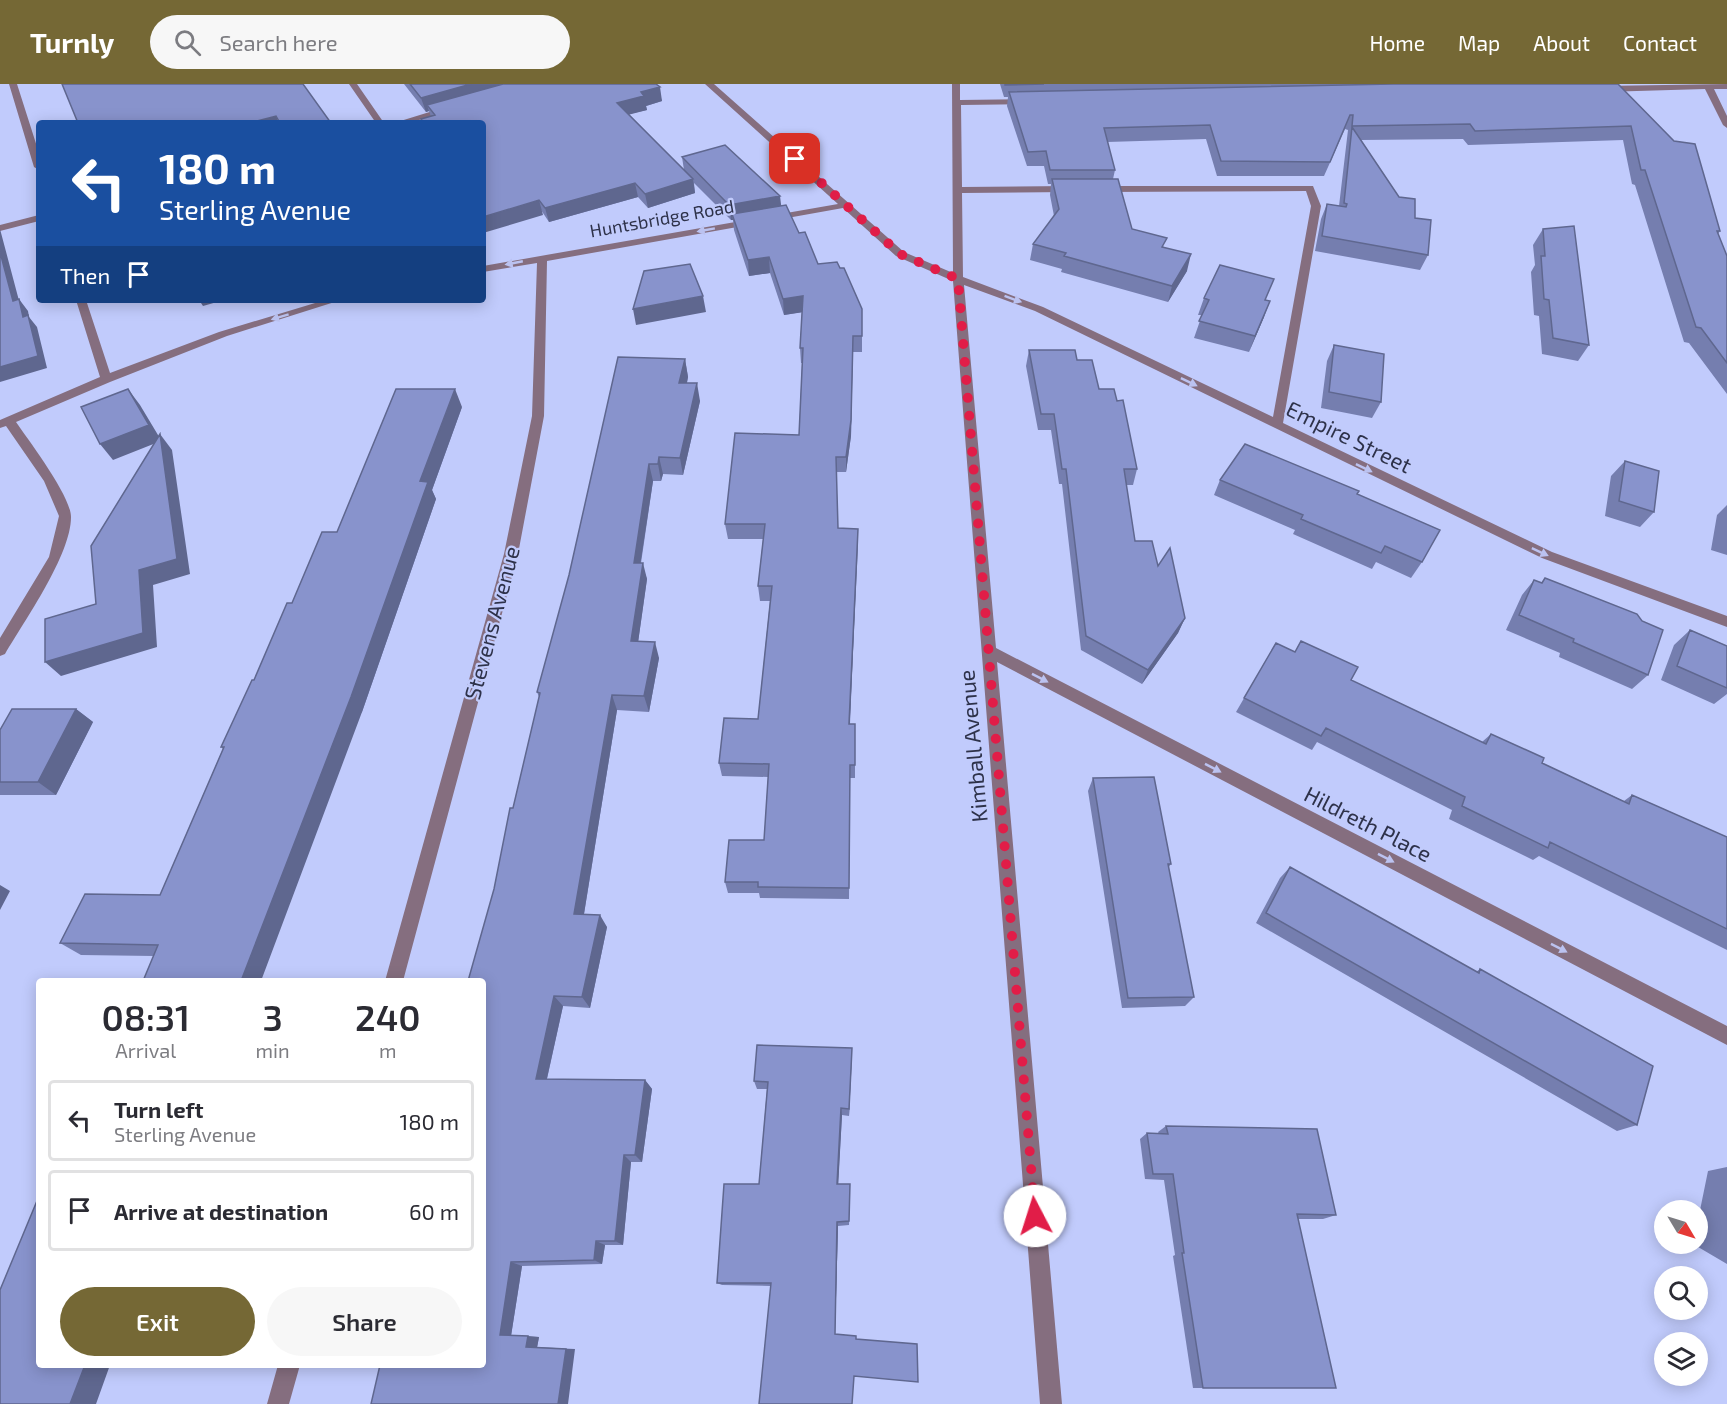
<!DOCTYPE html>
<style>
:root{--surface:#fff;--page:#f7f7f7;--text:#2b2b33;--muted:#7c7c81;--line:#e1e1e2;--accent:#756835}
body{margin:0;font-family:"Exo 2",sans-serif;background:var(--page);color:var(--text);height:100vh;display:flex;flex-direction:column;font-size:22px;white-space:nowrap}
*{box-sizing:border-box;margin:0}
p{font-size:20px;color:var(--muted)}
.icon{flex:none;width:33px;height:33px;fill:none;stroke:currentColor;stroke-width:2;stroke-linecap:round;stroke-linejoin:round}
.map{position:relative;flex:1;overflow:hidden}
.details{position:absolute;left:36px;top:894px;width:450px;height:390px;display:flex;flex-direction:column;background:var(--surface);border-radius:6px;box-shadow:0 3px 15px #0003}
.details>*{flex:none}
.hud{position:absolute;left:36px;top:36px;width:450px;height:183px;border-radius:6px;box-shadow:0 3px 15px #0003;background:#1a4fa0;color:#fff;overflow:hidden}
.needle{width:39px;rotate:128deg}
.controls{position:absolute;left:1654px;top:1116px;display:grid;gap:12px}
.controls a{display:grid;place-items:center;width:54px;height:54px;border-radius:50%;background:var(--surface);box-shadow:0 3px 15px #0003;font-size:30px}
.pin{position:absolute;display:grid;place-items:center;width:51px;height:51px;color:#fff;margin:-26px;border-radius:12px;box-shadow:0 3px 9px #0006}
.me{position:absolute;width:66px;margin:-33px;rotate:355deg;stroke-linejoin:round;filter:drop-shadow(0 0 4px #0008)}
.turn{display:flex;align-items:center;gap:21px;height:126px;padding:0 24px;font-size:27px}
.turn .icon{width:78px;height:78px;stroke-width:2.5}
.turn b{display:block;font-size:42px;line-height:51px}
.then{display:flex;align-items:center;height:57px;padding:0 24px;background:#0003;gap:12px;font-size:22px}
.eta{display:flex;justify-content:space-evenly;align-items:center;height:102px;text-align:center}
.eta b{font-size:36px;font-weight:600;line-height:42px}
.button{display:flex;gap:12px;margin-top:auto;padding:12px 24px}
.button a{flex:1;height:69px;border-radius:36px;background:var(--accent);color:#fff;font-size:24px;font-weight:600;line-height:69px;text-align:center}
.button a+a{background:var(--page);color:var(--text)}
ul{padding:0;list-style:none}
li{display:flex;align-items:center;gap:18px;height:81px;margin:0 12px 9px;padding:0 12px;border:3px solid var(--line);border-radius:6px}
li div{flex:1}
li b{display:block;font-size:22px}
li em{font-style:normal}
header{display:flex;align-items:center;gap:36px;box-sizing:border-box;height:84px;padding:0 30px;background:var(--accent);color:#fff}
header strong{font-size:28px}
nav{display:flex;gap:33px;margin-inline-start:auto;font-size:21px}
.search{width:420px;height:54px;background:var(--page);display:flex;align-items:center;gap:15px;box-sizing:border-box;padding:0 21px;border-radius:33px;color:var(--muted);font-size:22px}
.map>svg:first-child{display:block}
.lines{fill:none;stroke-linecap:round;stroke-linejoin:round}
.minor{fill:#856e7f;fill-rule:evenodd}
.wall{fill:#757eaf}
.shaded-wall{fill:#5f678f}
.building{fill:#8893cc;stroke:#5f678f;stroke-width:1.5}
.oneway{fill:#bbc2f0}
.route{stroke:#e11d48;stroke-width:10;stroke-dasharray:0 18}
.labels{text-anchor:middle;stroke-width:4.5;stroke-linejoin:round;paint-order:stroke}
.far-street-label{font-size:18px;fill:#2e324a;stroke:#c1cbfc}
.street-label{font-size:22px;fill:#2e324a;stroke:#c1cbfc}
</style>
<header>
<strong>Turnly</strong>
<div class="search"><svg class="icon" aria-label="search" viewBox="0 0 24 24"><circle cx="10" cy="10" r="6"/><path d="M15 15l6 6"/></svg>Search here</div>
<nav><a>Home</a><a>Map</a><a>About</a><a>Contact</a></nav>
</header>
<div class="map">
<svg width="1727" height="1320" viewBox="0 0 1727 1320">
<rect width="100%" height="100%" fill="#c1cbfc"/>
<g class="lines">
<path class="minor" d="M9,0H17L39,69V86L34,83Z
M349,0H357L384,39H376Z
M705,0H714L904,168L953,189L952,0H960V16L1030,15V19L1027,20L961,21L962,103L1070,102L1075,105L1070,108L962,109L963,193L1043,223L1273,333L1311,122L1306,107L1100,108L1095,105L1100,102H1313L1321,122L1283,339L1552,468L1727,532V543L1542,474L1035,227L964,201L996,564L1727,942V961L997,578L1062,1320H1040L953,197L896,172L843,124L547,177L544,332L518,470L403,897H385L504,470L532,332L537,179L483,188V182L838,120Z
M1727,0V5H1714L1727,32V44L1723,41L1705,5L1603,8L1599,5L1603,2Z
M449,22L452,23V27L408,39H394Z
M39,131V137L0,147V141Z
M76,216H86L110,289L219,248L325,216H341L227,252L110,298L16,338C29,357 71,412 71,433C71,471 25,536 5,570L0,572V554L49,473L59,432L44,397L6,342L0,344V336L100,293Z
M278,1281H300L289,1320H267Z"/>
</g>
<path class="wall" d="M404,0H656L662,17L646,22L647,26L629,30L684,86L682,73L781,122L818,180L840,184L862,225V268H853L851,352L846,388H836L838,444L858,445L850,640L855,653V694H850L849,815L760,814L759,809H728L725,798L764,756L768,693L722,692L719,679L758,635L770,517H760L758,502L763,455H728L725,440L799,351L802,279H801L800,264L802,228L784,231L770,189L749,192L734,146L733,136H731L694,99L695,109L648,124L638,113L549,138L483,39H423L421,35L431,33L429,27L426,28Z
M1000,0H1618L1720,147L1718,150L1727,172V310L1689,259L1684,258L1635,101L1632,100L1623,56L1468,61L1463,55L1361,56L1399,113L1415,134L1428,171L1420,186L1315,167L1321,135L1327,120L1339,122L1348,46L1345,45L1324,92H1217L1206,55L1107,58L1115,86L1113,95L1132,145L1164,163L1187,187L1168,218L1061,188L1062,185L1030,176L1033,160L1054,132L1050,111L1051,100H1048L1044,82H1027L1007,22L1008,13H1004Z
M1543,145L1589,261L1578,277L1542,270L1539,232L1534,231L1531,188L1535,181L1533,161Z
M1204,214L1266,216L1264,233L1249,268L1194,254L1202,231H1198Z
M1334,261L1381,318L1372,334L1321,324L1327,277Z
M1029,266L1077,276L1099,305L1137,385L1133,401H1126L1135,457L1158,482L1185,534L1178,549L1142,600L1081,566L1062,400H1059L1051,346H1038L1026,282Z
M685,275L688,293L687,299L700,317L683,391L663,390L661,397H653L641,479L647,495L638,558L659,574L649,628L617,626L584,830L607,843L590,924L563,922L547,995L645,996L652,1005L642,1078H631L623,1161H605L602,1180L522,1182L511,1252L539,1253L537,1263L575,1265L483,1281L494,805L539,613L537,608Z
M462,323L432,406L436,415L362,628L154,872L81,871L60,859L160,811L223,665L221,663L292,519L337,448Z
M1625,377L1654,428L1640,443L1605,432L1611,392Z
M1220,396L1358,410L1422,478L1411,494L1376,478L1372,485L1293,450L1295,446L1214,411Z
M1727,421V471L1711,466L1717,431Z
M1545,494L1648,591L1632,605L1559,573L1560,569L1506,546L1522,511L1534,496L1541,499Z
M1690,546L1727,562V610L1714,620L1661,596L1674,561Z
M1301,557L1351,596L1482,658L1491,650L1542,679L1624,717L1632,711L1727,753V866L1539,772L1533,776L1449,735L1452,726L1317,658L1312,666L1236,628L1276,559L1295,568Z
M76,625L93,638L56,711H0V646Z
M1093,694L1171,780L1168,784L1194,913L1185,922L1122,924L1088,707Z
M1290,783L1476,888L1480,885L1637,1041L1617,1047L1256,839L1280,794Z
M852,964L849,1032L842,1031L838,1100H850L849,1141L838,1142L835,1250L854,1292L771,1202L722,1201L717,1199L759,1100L767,1005H757L754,997Z
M1166,1042L1336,1131L1323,1135H1298L1203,1304H1193L1173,1172L1175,1171L1164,1096L1145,1095L1140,1055L1147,1049L1159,1050L1158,1048Z
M1727,1083V1180L1693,1160H1698V1136L1708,1087Z"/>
<path class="shaded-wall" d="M471,0H527L427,21L429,27L426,28L421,14Z
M660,3L662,17L646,22L647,26L620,33L617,19L641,8Z
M276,32L279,39H249Z
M693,95L695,109L648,124L645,110Z
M635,99L638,113L549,138L545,124Z
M780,112L782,128L732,130L733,136H731L729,121Z
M539,116L543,131L483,149V133Z
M0,145L22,228L19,215L28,227L29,233L37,243L47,284L0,298V283L23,233L13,217L0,168Z
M1191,170L1187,187L1168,218L1172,202Z
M769,173L770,189L749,192L748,176Z
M703,212L706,228L636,241L633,225Z
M803,212L804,228L784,231L783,215Z
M199,216H224L203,222Z
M1270,217L1264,233L1249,268L1255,252Z
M853,252L851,352L846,388V373Z
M685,275L688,293L683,316L679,299Z
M697,299L700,317L683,391L680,374Z
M128,305L140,321L161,356L160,350L172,366L190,490L153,501L157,563L61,592L45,578L139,486L161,357L113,376L100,360Z
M455,305L462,323L432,406L436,415L362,628L261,897H241L420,397Z
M659,373L663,390L661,397L658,380Z
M649,380L653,397L638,495L634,479Z
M858,445V460L849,653V640Z
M643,479L647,495L636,573L631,557Z
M1185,534L1178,549L1142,600L1148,586Z
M655,558L659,574L649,628L644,612Z
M612,611L617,626L582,842L574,830Z
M76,625L93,638L56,711L38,698Z
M0,801L10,807L0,826Z
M600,831L607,843L590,924L582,913Z
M554,912L563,922L545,1003L536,995Z
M852,964V973L849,1032V1025Z
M645,996L652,1005L642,1078L635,1071Z
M841,1024L842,1031L838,1105L837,1100Z
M624,1071L631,1078L623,1161L615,1157Z
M837,1138L838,1142L835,1251V1250Z
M596,1157L605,1161L602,1180L594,1176Z
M511,1178L522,1182L511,1252L500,1251Z
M528,1252L539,1253L537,1264L526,1263Z
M566,1265H575L568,1320H558Z
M85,1281H110L96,1320H70Z"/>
<path class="building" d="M62,0H303L331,39H280L276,32L249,39H78Z
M410,0H471L421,14Z
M503,0H656L660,3L641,8L644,12L617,19L693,95L645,110L635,99L545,124L539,116L483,133V39H424L421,35L435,31L427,21Z
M1005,0H1044L1005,1Z
M1393,0H1618L1674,57L1695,60L1720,147H1717L1727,172V279L1701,244L1696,243L1645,86H1641L1631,42L1475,47L1470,40L1352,42L1353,31H1350L1330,78L1221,77L1210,41L1104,44L1115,86H1050L1046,67L1028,68L1009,8Z
M1352,43L1399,113L1415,115V134L1431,136L1428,171L1322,152L1327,120L1346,123L1347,120L1344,119Z
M725,61L780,112L729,121L682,73Z
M1052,95H1118L1132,145L1167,154L1162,163L1191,170L1172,202L1064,172L1066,169L1033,160L1059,125Z
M786,121L799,149L805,148L818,180L837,178L840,184H844L862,225V252H853L851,336L846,373H836L838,444L858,445L849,640H855V681H850L849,804L758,803V798H725L729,756H764L769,680L719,679L724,634L758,635L772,502H758L765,440H725L735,349L799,351L803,264H800L803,212L783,215L769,173L748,176L732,130Z
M1574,142L1589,261L1553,254L1549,216L1544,215L1541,172H1545L1543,145Z
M0,168L13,217L19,215L23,233L28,231L38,272L0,283Z
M690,180L703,212L633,225L644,187Z
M1220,181L1274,195L1265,216L1270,217L1255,252L1199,237L1209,216L1204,214Z
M1334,261L1384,270L1381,318L1329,308Z
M1029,266H1075L1077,276H1092L1099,305H1114L1117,317L1123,316L1137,385H1124L1135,457H1152L1158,482L1170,464L1185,534L1148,586L1086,552L1066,385H1062L1054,330H1041Z
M618,273L685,275L679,299H697L680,374L659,373L658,380H649L634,479H643L631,557L655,558L644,612L612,611L574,830L600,831L582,913L554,912L536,995L645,996L635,1071H624L615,1157H596L594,1176L511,1178L500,1251L528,1252L526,1263L566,1265L558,1320H371L380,1281H483V897H468L494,805L510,724H513L540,609L537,608L569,491Z
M128,305L149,341L100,360L81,323Z
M396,305H455L420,397L428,398L351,613L241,897H143L158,861L60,859L85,810L160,811L224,663H221L252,596H254L287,519H292L322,448H337Z
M160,350L177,475L139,486L143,549L45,578V535L96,520L91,462Z
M1245,360L1359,407L1357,410L1440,446L1422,478L1385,462L1381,469L1301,435L1303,431L1220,396Z
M1625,377L1659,387L1654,428L1619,417Z
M1545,494L1637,530L1642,537L1663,546L1648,591L1573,558L1574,555L1519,531L1534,496L1542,499Z
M1690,546L1727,562V604L1677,582Z
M1301,557L1358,583L1351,596L1486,660L1491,650L1544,674L1542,679L1629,720L1632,711L1727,753V845L1550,758L1548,764L1462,722L1465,713L1326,644L1321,652L1244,614L1276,559L1295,568Z
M12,625H76L38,698H0V646Z
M1154,693L1171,780H1168L1194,913L1128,914L1093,694Z
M1290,783L1479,889L1480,885L1653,982L1637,1041L1266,829Z
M757,961L852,964L849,1025L841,1024L837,1100H850L849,1137L837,1138L835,1250L856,1252V1255L917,1260L918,1298L854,1292L852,1320H759L771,1199H717L724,1100H759L768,998L754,997Z
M1166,1042L1317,1045L1336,1131L1297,1130L1336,1304H1203L1182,1169H1184L1173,1090H1153L1147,1049L1168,1050Z
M39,1112V1281H85L70,1320H0V1206Z"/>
<defs><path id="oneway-solid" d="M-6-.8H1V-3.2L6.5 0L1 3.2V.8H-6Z" transform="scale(1.5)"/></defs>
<g class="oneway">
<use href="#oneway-solid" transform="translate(706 146) rotate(170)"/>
<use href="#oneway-solid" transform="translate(514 179) rotate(169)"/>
<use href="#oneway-solid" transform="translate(1013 215) rotate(20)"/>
<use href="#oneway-solid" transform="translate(280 233) rotate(163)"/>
<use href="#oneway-solid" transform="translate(1189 298) rotate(26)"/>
<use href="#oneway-solid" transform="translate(1364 384) rotate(26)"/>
<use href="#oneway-solid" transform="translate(1540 468) rotate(25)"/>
<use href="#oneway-solid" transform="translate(1040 594) rotate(27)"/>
<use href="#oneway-solid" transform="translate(1213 684) rotate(27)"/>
<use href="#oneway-solid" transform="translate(1386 774) rotate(27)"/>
<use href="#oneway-solid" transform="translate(1559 864) rotate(27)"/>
</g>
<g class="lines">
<path class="route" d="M795,75L900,170L958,195L1035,1132"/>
</g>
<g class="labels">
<g class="far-street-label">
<text transform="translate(662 135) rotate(-10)" y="6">Huntsbridge Road</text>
</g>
<g class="street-label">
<text transform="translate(1349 353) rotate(26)" y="8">Empire Street</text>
<text transform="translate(492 539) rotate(-75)" y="8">Stevens Avenue</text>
<text transform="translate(973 662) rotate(-95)" y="8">Kimball Avenue</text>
<text transform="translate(1368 740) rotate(27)" y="8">Hildreth Place</text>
</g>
</g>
</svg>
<div class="controls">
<a><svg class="needle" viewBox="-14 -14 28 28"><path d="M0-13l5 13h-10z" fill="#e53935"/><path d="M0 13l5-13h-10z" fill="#7c7c81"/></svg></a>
<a><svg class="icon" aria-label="search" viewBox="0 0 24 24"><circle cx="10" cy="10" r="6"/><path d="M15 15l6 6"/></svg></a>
<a><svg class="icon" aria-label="layers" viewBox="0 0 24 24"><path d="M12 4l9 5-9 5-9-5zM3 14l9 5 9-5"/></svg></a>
</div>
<div class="pin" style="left:795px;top:75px;background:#d93025"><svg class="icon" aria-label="arrive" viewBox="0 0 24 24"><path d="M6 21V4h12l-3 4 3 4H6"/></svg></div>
<svg class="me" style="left:1035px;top:1132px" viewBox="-20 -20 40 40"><circle r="19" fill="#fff"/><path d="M0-13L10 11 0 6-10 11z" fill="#e11d48"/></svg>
<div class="hud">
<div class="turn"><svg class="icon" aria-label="left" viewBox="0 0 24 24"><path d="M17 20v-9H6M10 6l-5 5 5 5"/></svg><div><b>180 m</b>Sterling Avenue</div></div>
<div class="then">Then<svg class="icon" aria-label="arrive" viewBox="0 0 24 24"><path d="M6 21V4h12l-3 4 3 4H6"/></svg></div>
</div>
<section class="details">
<div class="eta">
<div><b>08:31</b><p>Arrival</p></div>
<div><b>3</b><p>min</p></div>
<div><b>240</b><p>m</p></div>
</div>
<ul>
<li><svg class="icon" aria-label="left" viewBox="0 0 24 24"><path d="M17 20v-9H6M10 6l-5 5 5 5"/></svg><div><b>Turn left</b><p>Sterling Avenue</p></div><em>180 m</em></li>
<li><svg class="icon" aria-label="arrive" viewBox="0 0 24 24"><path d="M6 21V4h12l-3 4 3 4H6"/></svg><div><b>Arrive at destination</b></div><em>60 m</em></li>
</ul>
<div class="button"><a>Exit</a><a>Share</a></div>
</section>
</div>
